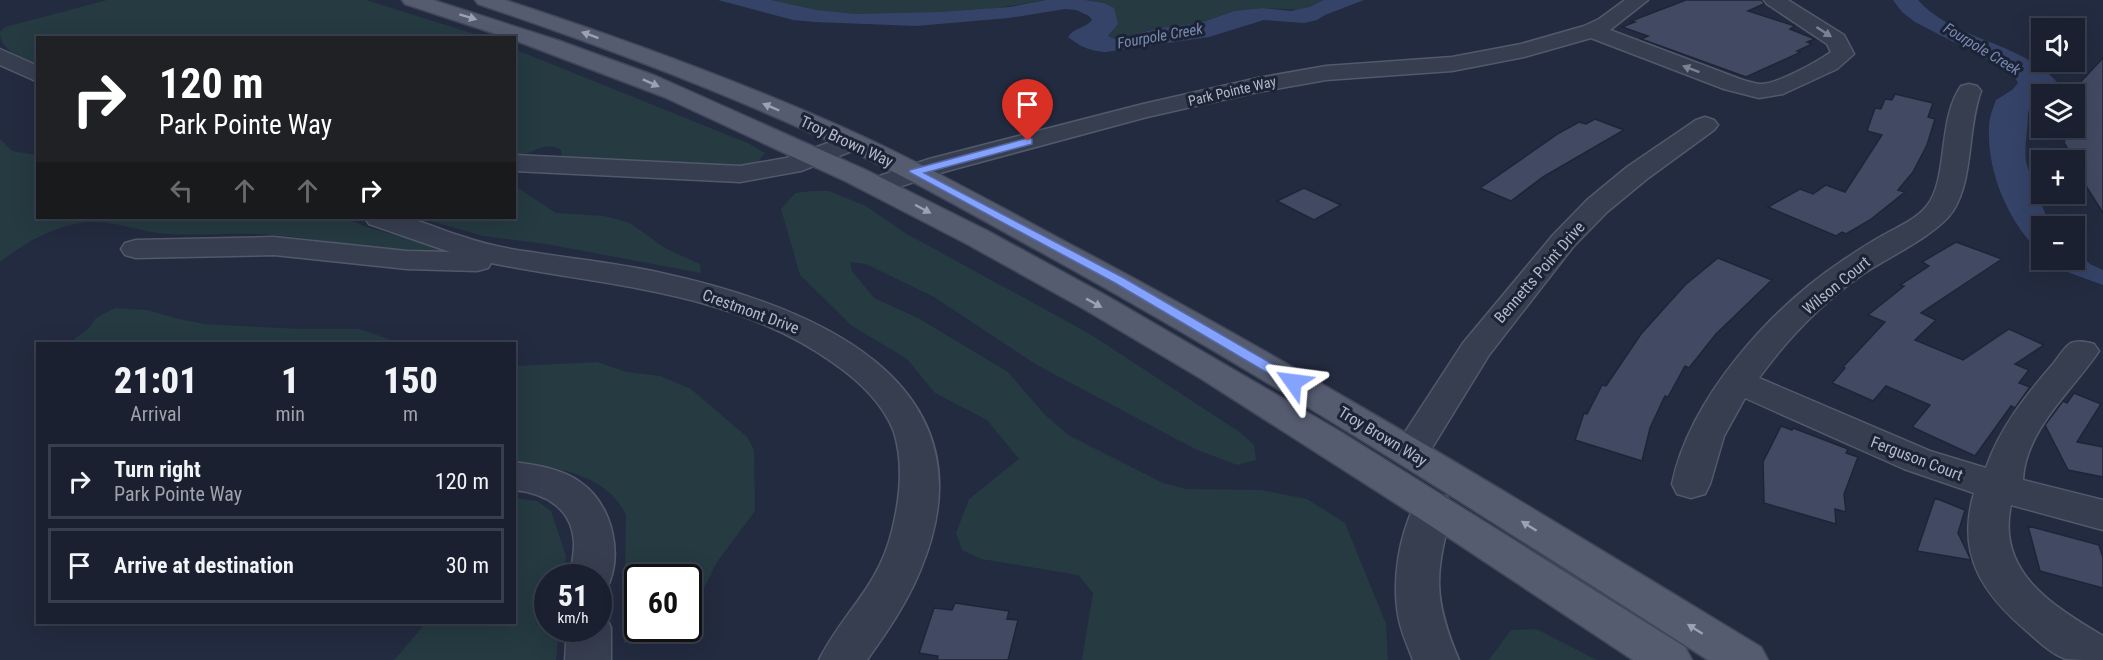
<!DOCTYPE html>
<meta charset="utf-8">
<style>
:root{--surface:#1a2030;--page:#272d3c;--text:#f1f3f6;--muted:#9fa3ab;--line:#383e4c}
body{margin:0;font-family:"Roboto Condensed",sans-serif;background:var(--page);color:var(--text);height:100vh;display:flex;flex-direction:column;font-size:22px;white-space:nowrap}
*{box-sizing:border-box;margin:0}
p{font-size:20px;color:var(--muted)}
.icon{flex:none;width:33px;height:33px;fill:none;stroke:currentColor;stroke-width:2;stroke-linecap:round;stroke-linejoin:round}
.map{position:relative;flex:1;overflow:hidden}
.side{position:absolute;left:36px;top:342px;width:480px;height:282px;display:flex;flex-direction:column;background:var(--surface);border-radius:0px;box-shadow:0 6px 24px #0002,0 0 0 2px var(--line)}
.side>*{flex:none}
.guide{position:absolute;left:36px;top:36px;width:480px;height:183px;border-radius:0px;box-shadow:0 6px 24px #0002,0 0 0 2px var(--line);background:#202124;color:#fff;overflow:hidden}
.fabs{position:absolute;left:2031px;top:18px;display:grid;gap:12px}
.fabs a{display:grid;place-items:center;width:54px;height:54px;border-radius:0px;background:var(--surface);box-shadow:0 6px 24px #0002,0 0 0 2px var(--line);font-size:30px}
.speed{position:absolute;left:534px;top:564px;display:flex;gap:12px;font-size:30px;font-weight:700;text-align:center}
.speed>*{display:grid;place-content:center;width:78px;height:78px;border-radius:50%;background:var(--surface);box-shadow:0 6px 24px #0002,0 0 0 2px var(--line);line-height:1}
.speed small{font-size:15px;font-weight:400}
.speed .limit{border:3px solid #111;border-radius:9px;background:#fff;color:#111}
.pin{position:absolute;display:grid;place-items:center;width:51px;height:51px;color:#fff;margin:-62px -26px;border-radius:50% 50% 50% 0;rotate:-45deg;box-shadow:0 0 6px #0007}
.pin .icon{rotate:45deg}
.me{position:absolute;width:66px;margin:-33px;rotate:301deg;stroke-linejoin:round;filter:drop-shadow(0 0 4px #0008)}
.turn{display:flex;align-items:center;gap:21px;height:126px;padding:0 24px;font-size:27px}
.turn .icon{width:78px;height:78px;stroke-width:2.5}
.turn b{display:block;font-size:42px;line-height:51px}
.lanes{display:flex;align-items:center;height:57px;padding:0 24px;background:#0003;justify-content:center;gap:30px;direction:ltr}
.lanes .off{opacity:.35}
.eta{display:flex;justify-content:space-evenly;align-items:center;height:102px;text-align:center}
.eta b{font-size:36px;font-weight:800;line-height:42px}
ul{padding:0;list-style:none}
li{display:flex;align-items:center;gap:18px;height:75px;margin:0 12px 9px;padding:0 12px;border:3px solid var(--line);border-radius:0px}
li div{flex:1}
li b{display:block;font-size:22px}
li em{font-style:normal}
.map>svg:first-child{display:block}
.green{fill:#253a41}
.water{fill:#354368}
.building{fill:#414a62;stroke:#1e2537;stroke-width:1.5}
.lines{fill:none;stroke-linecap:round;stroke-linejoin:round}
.minor-casing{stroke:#52596b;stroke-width:3}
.major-casing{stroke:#404759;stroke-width:3}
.minor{fill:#373e50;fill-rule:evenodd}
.major{fill:#555c70;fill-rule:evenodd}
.oneway{fill:#9ca2b4}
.oneway2{fill:#7b8294}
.route{fill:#84a2ff;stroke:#5669a6;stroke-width:1.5}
.labels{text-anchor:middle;stroke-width:6;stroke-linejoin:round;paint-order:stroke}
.far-street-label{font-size:14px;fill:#b3b9cb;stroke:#1c2335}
.far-water-label{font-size:15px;font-style:italic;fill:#798ab4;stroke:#1c2335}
.street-label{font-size:16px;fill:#b3b9cb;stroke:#1c2335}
</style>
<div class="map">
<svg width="2103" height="660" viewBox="0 0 2103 660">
<rect width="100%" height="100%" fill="#232b40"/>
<path class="green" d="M107,0H366L484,37L38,38L37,65C23,58 0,51 0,32L5,27Z
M771,0H1046C965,15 850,25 771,0Z
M1085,0H1324L1301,10L1263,8L1234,11L1200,23L1160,28L1115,39L1108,36L1113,31L1104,3Z
M514,49L750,144L765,153L758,162L737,166L562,158L561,150C544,139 532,156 515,156Z
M0,139L12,151L37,155L38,218H346L366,227L443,248L442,257L425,256C375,249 326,240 276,235C240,232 203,236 167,234C138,232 111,218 81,223C52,227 23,244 0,262Z
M515,186L556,213L604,216L630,223L665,248L700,264L701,273L546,244L483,236L420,218H514Z
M811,191H829L866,206L905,233L1090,334L1241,433L1254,445L1256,460L1237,465L1195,449L1037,365L934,297L866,264L850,262L852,271L874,298L918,318L1008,372L1045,415L1070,436L1163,483L1186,489L1261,490L1307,499L1345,523L1386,624L1388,660H1082L1093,593L1078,575L981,559L962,550L956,533L969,499L1019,459L987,420L935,393L907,359L852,326L800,275L781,209L795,193Z
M115,308L148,310L174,318L205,324L299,329H359L386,338L395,343H69L88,329L96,318Z
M597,362L627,372L660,376L691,389L747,437L754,450L755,511L717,562L698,600L689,607L688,578H638V628L660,629L652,635L624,643L626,515C607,474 555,467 515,461V366Z
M515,498L537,501L551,511L566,556L564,577L548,578V628L559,629L556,660H394L426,623L514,622Z
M1536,629L1597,660H1489L1511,630Z"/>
<path class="water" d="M718,0H771L816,10L855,14L941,12L1010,7L1046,0H1085L1104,3L1114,8L1118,24L1108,36L1115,39L1160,28L1200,23L1234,11L1263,8L1291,11L1309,7L1324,0H1364L1325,15L1317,20L1304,23L1264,20L1209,37L1106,52C1090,51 1081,47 1068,37C1073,28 1086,28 1092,20L1089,16L1076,10L1065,9L1009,18L916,26L815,22L793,20Z
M1893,0H1918C1955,41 2019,41 2057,82L2056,92L2053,94H2042L2041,102L2030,106L2028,113C2028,128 2024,146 2026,161C2026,166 2048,222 2051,226H2042L2041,254C2009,222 1987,174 1989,127C1989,118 1993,108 1996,100L2012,90L2018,83L2013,73L1915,22L1902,12Z
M2075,250L2090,264L2103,270V285L2070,273L2049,260H2074Z"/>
<path class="building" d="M1686,0H1762L1764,4L1748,11L1795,26L1790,29L1815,39L1807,42L1812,44L1797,51L1801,52L1746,77L1641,39L1648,36L1622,27L1635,22L1631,21Z
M2103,58V213L2074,167V160H2070L2066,154H2071L2064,143L2068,128H2074V89Z
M1895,94L1933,103L1928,117L1935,119L1927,145L1913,172L1898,190L1905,192L1870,220L1846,234L1842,232L1836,236L1768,207L1800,189L1813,194L1826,185L1845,192L1882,135L1867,131L1875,108L1881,109L1885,99L1892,100Z
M1595,119L1624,130L1543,177L1511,201L1480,188L1559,133L1579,122L1586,124Z
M1304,188L1341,205L1314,220L1277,201Z
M1956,242L2002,259L1921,313L1936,320L1915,340L1963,360L2009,329L2044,345L2015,364L2029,370L2019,383L2030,387L2015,408L2011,406L1975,456L1912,427L1930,405L1886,386L1873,401L1832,383L1845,368L1843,367L1885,322L1868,315L1904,286L1900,285L1929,266L1922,262Z
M1718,258L1772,280L1716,334L1689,368L1685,366L1668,397L1665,396L1650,428L1642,461L1575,440L1584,413L1587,414L1602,385L1606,386L1641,334L1685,285Z
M2074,393L2101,404L2077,442L2103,447V477L2068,470L2045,425L2063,401L2067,403Z
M1781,426L1792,430L1793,428L1848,449L1846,453L1858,457L1844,494L1846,512L1835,509L1836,524L1764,503L1763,462Z
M1935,498L1965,510L1958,533L1971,560L1917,551Z
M2028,526L2099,545L2103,558V588L2040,571Z
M955,603L1009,611L1007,619L1018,620L1008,660H937L938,656L919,653L934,608L952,610Z"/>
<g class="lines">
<defs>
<path id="minor" d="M1625,0H1648L1610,30L1740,79C1746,81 1753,83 1759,84C1776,85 1817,62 1831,52L1827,44L1767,4L1764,0H1788L1844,35L1854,54L1837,69L1783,94L1759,98L1724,89L1591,38L1524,57L1452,71L1326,80L1258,92L1147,117L947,171L878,194L868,192L864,186L868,180L929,159L1143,104L1258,78L1326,66L1452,57L1521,44L1584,26L1599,19Z
M0,49L38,66V82L0,65Z
M1969,84L1977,86L1981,91C1967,129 1974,178 1953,211C1938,234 1887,258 1863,274C1823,302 1787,339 1759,378L1930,451L1986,468C1999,429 2026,395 2053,364C2058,358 2064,347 2071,343C2079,340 2086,342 2094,344L2099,351C2073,390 2025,430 2023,480L2103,500V530L2011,505C1996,572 2053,606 2103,636V660C2092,660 2076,660 2066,659C2053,655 2039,642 2029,633C1982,594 1956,554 1974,493L1904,469L1745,398L1724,436L1710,484L1705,494L1691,498L1677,494L1672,484C1690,398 1770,309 1842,261C1854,253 1867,244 1880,237C1895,228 1914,221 1926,207C1949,180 1937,120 1961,86Z
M1705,117L1714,120L1718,125L1714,130L1647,179L1607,212L1573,247L1489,355L1424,461L1411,465L1398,461L1392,452L1463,343L1553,235L1587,200L1627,167L1696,120Z
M853,134L862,137L866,142L862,147L801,171L740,182L514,171V155L740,166L786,158Z
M365,218C376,217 393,215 405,218C424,221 443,231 461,236C484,244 507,249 531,252C573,259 615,263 657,272C806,304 1001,378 920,571C907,603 887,632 867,660H819C843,612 878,588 892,531C900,499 904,464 894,432C883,403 857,379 832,362C729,290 610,287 491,263L488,268L477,271L407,269L274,255L136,258L125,255L121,249L125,243L136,240L274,237L407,251L450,252L369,224Z
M514,462C537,465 562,469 580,482C613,505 624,556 606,590L598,592V578H570C571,567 574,556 574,544C573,509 546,493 514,490Z
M1433,493L1447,497L1453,507C1435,572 1432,597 1459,660H1413C1408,647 1402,634 1399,620C1391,581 1399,532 1419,497Z
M598,613L605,615L611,628V660H565L567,628H598Z"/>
<path id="major" d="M402,0H433L560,41L656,76L866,170L988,231L1107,296L1341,432L1685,647L1692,660H1633L1428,524L1200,378L1084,309L967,244L847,182L664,97L514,40V38H508L405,4Z
M475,0H505C627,40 748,84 864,137C933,169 999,206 1066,242C1303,367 1532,508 1761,647L1768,660H1708C1487,518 1267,376 1037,250C973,215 910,178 844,148C725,92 602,46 478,4Z"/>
</defs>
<use href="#minor" class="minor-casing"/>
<use href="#major" class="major-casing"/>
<use href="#minor" class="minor"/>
<use href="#major" class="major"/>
</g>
<defs><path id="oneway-solid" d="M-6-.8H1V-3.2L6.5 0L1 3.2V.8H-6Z" transform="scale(1.5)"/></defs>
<g class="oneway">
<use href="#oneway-solid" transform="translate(468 17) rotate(17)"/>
<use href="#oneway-solid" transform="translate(590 35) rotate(-160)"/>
<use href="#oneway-solid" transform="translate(651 83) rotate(24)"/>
<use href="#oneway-solid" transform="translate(771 107) rotate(-157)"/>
<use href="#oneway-solid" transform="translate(923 209) rotate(28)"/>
<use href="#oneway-solid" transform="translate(1094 303) rotate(29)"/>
<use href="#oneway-solid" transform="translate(1529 526) rotate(-148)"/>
<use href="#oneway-solid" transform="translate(1695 629) rotate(-148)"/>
</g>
<g class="oneway2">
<use href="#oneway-solid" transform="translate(1824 32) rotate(33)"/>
<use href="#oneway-solid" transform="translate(1691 69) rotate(-159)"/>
</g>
<path class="route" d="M1028,138L1032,139V144L924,173L1124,278L1298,379L1300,382L1298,385H1288L1115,283L909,172L910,170Z"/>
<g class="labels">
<g class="far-street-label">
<text transform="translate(1232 91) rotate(-13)" y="5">Park Pointe Way</text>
</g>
<g class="far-water-label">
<text transform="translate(1160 36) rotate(-10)" y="5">Fourpole Creek</text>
<text transform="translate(1982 49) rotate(31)" y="5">Fourpole Creek</text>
</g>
<g class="street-label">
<text transform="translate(847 141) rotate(25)" y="6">Troy Brown Way</text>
<text transform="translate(1539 272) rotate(-49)" y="6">Bennetts Point Drive</text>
<text transform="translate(1836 285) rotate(-39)" y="6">Wilson Court</text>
<text transform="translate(751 311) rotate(20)" y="6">Crestmont Drive</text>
<text transform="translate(1383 436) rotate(31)" y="6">Troy Brown Way</text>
<text transform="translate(1917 458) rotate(21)" y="6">Ferguson Court</text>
</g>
</g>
</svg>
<div class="fabs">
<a><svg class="icon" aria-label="sound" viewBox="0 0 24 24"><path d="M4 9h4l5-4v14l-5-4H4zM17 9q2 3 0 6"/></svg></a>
<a><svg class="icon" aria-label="layers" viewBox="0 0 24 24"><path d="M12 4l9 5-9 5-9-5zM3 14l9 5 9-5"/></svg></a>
<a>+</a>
<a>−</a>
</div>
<div class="speed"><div>51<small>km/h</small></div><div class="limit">60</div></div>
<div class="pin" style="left:1028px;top:141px;background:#d93025"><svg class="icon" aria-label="arrive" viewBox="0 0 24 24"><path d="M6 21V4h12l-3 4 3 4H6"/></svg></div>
<svg class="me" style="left:1293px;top:382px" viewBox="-20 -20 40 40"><path d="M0-17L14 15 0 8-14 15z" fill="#84a2ff" stroke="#fff" stroke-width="4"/></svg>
<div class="guide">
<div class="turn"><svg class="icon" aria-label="right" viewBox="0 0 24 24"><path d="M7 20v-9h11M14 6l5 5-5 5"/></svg><div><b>120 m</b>Park Pointe Way</div></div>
<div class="lanes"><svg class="icon off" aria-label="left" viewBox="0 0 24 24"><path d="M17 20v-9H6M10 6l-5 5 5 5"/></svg><svg class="icon off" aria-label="ahead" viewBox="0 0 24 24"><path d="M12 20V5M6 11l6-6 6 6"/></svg><svg class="icon off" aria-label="ahead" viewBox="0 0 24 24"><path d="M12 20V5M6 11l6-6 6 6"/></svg><svg class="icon" aria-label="right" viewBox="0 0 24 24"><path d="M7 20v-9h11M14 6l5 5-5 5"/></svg></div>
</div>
<section class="side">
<div class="eta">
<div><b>21:01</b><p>Arrival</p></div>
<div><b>1</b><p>min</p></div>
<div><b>150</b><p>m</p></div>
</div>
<ul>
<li><svg class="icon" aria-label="right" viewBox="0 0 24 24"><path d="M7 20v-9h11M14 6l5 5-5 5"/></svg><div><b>Turn right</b><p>Park Pointe Way</p></div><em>120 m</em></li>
<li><svg class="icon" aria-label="arrive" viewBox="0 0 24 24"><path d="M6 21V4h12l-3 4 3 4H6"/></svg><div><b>Arrive at destination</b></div><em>30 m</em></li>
</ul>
</section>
</div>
